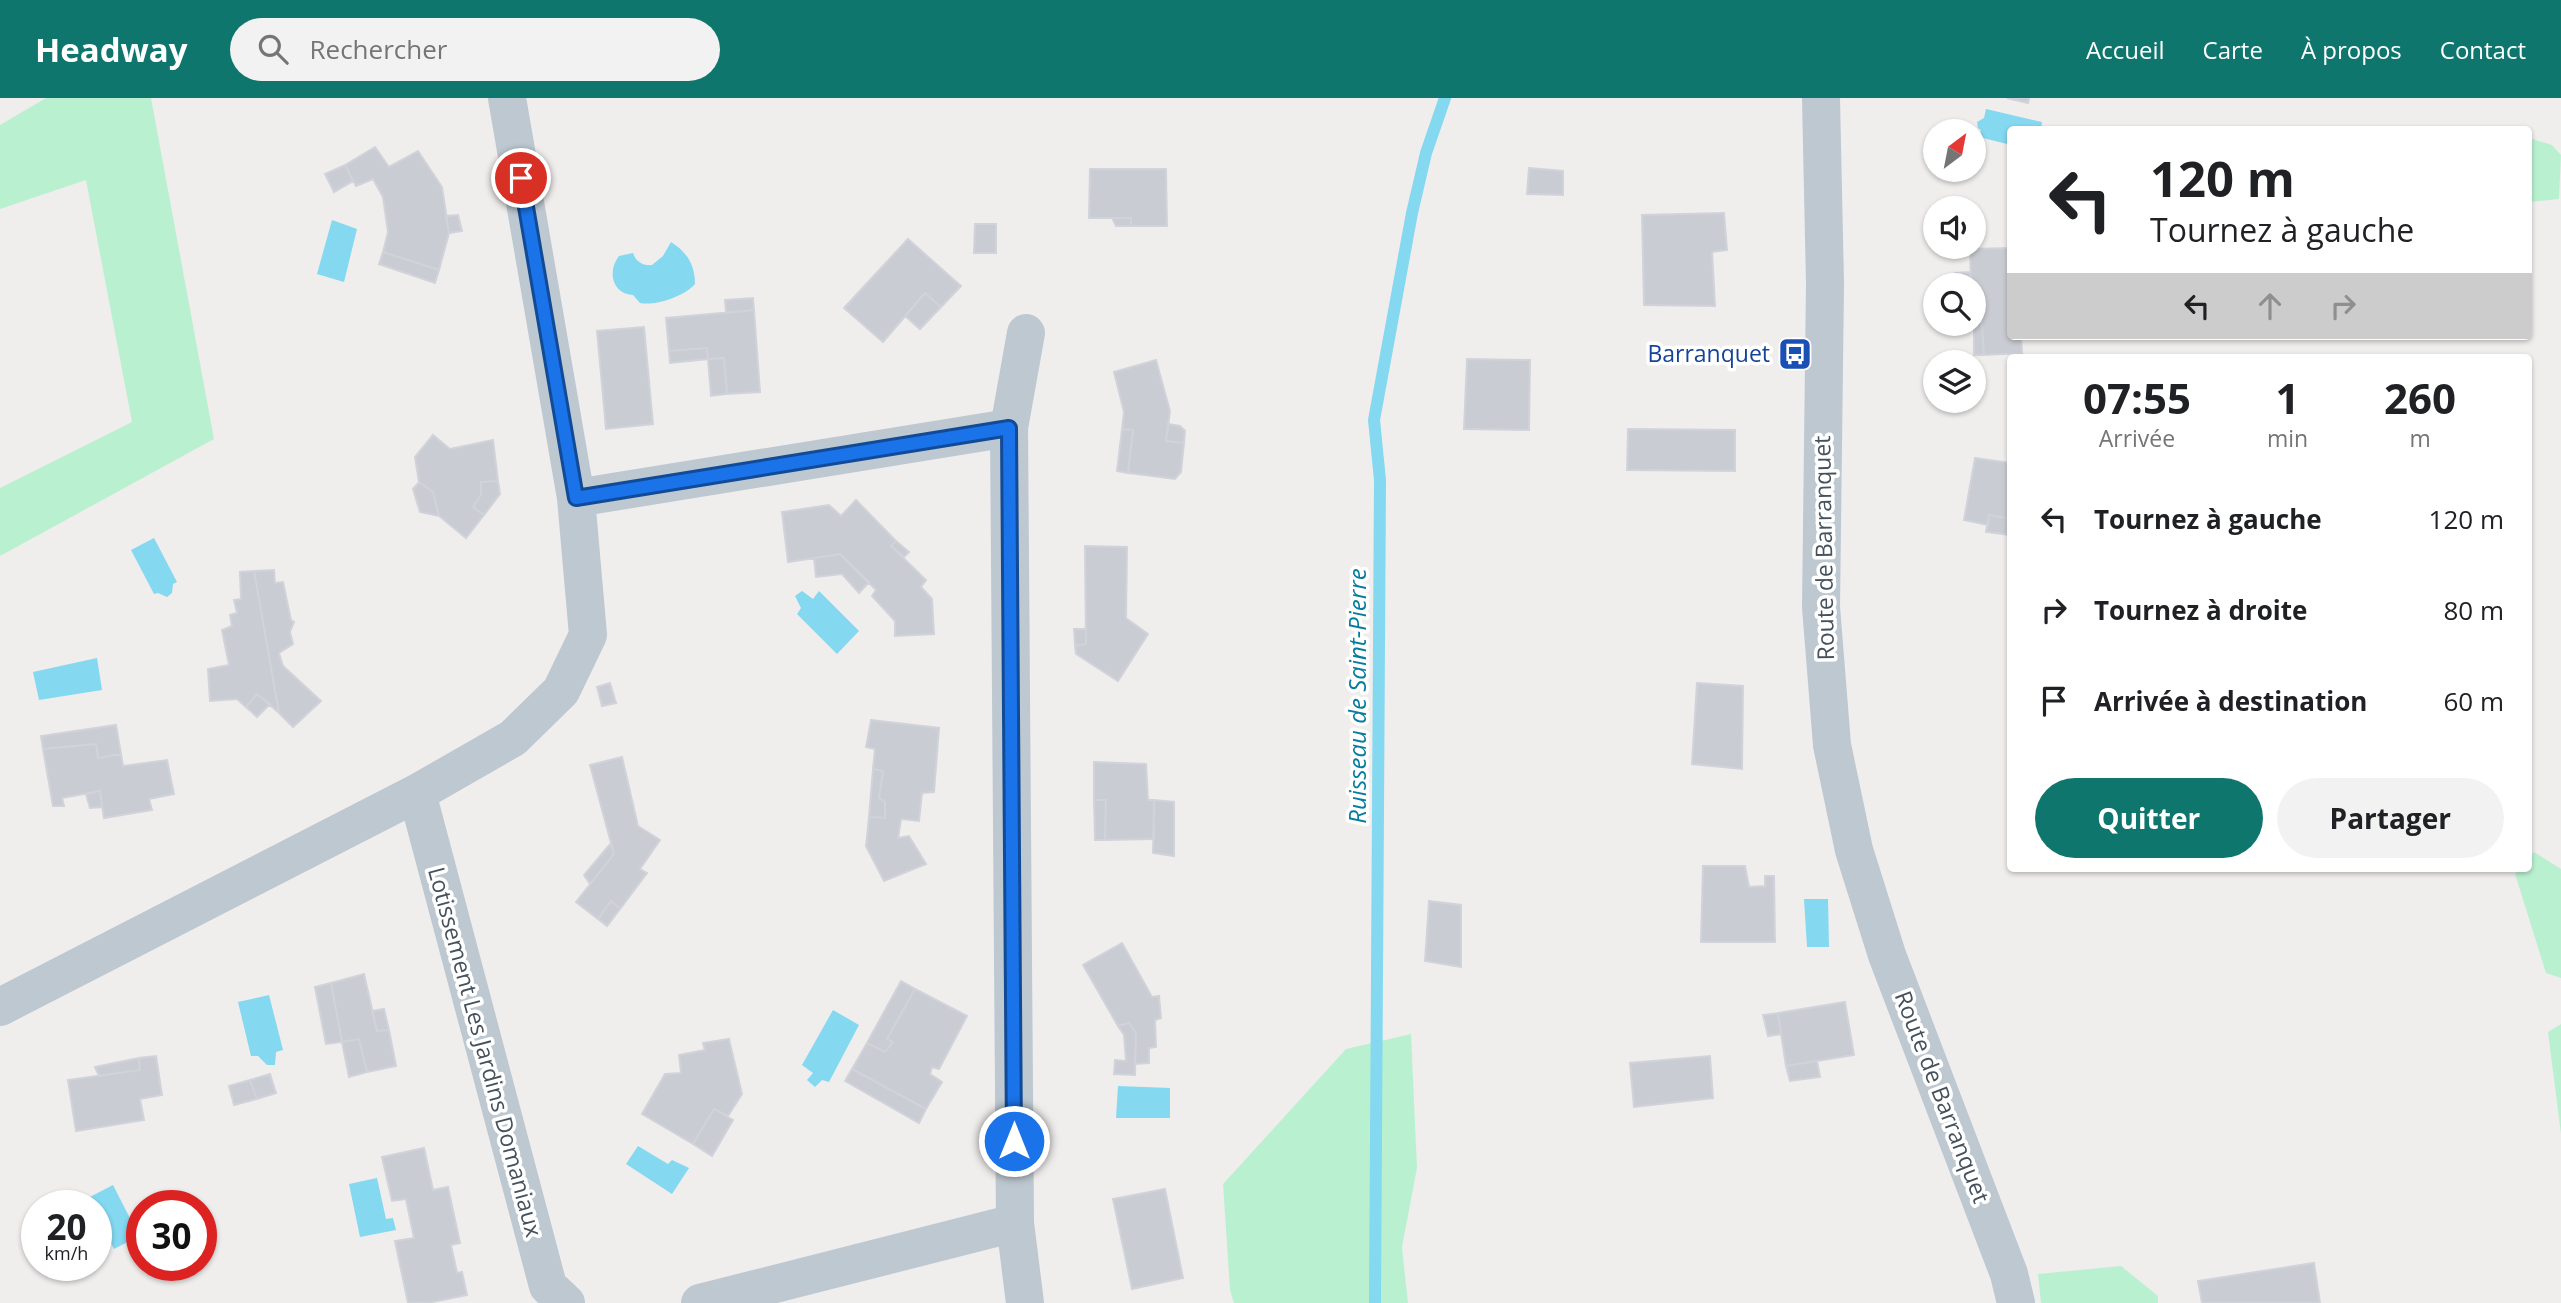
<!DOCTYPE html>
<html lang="fr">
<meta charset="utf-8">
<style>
:root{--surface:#fff;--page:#f2f2f2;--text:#202124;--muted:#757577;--accent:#0f766e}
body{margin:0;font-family:"Open Sans",sans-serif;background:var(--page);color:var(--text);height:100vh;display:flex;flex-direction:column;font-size:26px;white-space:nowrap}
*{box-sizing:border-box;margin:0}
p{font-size:23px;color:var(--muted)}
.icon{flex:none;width:38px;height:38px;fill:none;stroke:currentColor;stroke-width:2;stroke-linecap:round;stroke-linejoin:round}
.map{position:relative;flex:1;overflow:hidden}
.side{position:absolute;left:2007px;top:256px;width:525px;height:518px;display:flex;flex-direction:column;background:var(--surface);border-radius:7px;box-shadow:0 2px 5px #0004}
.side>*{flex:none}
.banner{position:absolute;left:2007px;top:28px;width:525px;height:214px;border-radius:7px;box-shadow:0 2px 5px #0004;background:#fff;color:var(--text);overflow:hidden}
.needle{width:46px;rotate:32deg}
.controls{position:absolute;left:1923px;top:21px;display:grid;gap:14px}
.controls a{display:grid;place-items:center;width:63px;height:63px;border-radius:50%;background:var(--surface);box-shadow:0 2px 5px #0004;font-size:35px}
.speed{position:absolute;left:21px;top:1092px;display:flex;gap:14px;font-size:35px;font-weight:700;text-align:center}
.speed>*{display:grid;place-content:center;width:91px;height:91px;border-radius:50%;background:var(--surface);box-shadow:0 2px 5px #0004;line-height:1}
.speed small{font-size:18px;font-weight:400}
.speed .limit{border:10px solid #d22;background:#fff;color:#111}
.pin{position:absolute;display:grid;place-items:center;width:60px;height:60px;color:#fff;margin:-30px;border:4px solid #fff;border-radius:50%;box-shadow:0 2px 7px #0007}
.me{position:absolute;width:77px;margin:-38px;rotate:0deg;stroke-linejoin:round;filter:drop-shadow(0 0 5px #0008)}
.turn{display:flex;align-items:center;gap:24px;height:147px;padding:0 28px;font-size:32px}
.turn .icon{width:91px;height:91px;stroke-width:2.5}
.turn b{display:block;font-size:49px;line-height:60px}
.lanes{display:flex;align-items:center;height:66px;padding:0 28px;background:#0003;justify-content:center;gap:35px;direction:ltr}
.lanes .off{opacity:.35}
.eta{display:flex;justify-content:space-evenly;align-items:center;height:119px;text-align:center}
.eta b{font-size:42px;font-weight:700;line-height:49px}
.button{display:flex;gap:14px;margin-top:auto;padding:14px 28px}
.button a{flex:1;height:80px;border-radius:42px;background:var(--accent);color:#fff;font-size:28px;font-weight:700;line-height:80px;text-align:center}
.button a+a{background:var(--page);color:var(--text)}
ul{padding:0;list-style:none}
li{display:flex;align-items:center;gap:21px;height:91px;padding:0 28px}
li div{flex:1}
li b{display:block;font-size:26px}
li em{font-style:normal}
header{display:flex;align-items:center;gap:42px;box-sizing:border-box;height:98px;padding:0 35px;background:var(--accent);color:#fff}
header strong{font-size:33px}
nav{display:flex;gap:38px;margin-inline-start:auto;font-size:24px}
.search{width:490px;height:63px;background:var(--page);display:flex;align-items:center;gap:18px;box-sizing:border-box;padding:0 24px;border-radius:38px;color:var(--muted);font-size:26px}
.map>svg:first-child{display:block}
.green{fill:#b9f1d0}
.water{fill:#84d8f0}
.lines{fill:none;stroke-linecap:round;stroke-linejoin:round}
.stream{stroke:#84d8f0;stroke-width:12}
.building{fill:#caccd3;stroke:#d1d3da;stroke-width:2}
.minor{stroke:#bdc8d1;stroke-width:38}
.route-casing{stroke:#114b97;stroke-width:18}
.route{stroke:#1a73e8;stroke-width:12}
.labels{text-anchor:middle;stroke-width:7;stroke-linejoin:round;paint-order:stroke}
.transit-label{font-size:23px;fill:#164399;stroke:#fff;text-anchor:end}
.street-label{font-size:23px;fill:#45515c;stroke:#fff}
.water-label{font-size:24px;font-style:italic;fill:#067c9f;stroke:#fff}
</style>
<header>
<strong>Headway</strong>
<div class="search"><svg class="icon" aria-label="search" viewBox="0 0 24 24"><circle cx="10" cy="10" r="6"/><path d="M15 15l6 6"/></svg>Rechercher</div>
<nav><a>Accueil</a><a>Carte</a><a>À propos</a><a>Contact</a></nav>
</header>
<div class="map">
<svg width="2561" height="1205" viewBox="0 0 2561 1205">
<rect width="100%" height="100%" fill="#f0eded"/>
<path class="green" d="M46,0H151L214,341L0,458V390L132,324L86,82L0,111V27Z
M2529,40L2552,47L2561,57L2559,101L2529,104Z
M2534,754L2561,771V880L2546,875L2515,776L2520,770H2529V760Z
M2561,926V1036L2548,934Z
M1411,936L1417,1070L1402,1149L1408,1205H1234L1230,1192L1223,1086L1346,951Z
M2121,1168L2158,1198V1205H2041L2038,1176Z"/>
<path class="water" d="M1986,11L2042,24L2041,31L2011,32V47L1979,39L1981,32L1978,30L1977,24L1984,20Z
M332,122L357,131L344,184L317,176Z
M671,144C687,154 695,167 695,186C685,198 656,208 640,205L633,197C612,196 607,173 619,158L633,155C636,164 643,168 652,167L663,158Z
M154,440L177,484L173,486L172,495L167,499L158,495L154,496L131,452Z
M802,493L813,501L819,493L859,533L837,556L797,516L801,510L795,498Z
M97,560L102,592L39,602L33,574Z
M1804,801H1828L1829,849H1807Z
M269,897L283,952L276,954L275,967H267L258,958H251L238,904Z
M833,912L859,927L829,984L822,982L815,989L807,982L813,975L802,967Z
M1118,988L1170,990V1020H1116Z
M638,1048L668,1066L672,1062L689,1070L672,1096L626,1066Z
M377,1080L386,1121L393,1120L396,1132L360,1139L349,1086Z
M113,1087L139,1138L114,1151L96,1116V1108H92L88,1100Z"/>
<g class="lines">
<path class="stream" d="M1375,1205L1380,382L1374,322L1412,115L1426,55L1445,0"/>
</g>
<path class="building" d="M2007,0H2029L2028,5Z
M375,49L389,69L418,53L442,89L449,135L439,172L383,154L388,134L383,99L373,81L356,88L345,67Z
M345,67L353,83L334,94L325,76Z
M1529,70L1563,73V97L1527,96Z
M1090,71H1166L1167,128H1131V120H1089Z
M1724,115L1727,152L1712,154L1715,208L1644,207L1642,117Z
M458,117L462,133L449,135L446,118Z
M1112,120H1131V128H1116Z
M975,126H996V155H974Z
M908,141L961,188L941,209L925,195L883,244L844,210Z
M2011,150V238H2021L2022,255L1984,257L1981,212H1974V187H1971L1970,151Z
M383,154L439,172L435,185L379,166Z
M1970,174L1971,187H1955V175Z
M925,195L941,209L920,231L905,218Z
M753,200L754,212L726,215L725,202Z
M754,212L760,294L727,296L724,260L708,261L707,250L669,253L666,220Z
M1974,212H1981L1984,257H1974Z
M644,229L653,326L606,331L597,233Z
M707,250L708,261L670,265L669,253Z
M724,260L727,296L711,298L708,261Z
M1467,261L1530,262L1529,332L1464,331Z
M1156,262L1170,313L1166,343L1184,345L1181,374L1175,381L1128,375L1133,332L1122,331L1124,314L1114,274Z
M1168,326L1180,328L1185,333L1184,345L1166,343Z
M1122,331L1133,332L1128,375L1117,373Z
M1628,331L1735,332V373L1627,372Z
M433,337L450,351L493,342L498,383L481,384V397L473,409L484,417L466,440L439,418L433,394L419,384L415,359Z
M1975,360L2011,365V421L1989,417L1988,427L1964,422Z
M498,383L500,396L484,417L473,409L481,397V384Z
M419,384L433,394L439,418L420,414L413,391Z
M856,402L896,443L891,448L926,482L921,489L932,501L934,536L895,538V523L872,498L876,492L840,456L788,464L782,414L829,407L841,418Z
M1989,417L2011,421V437L1986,434Z
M896,443L909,454L904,459L891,448Z
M1085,448L1127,449L1126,520L1148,536L1118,583L1076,556L1075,548L1086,546Z
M840,456L869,484L859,495L842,476L816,479L814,460Z
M274,472L275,485L283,484L291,522L294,524L290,534L293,546L279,555L283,568L321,603L293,629L279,615L254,473Z
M254,473L279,615L257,596L246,609L237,601L210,603L208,571L229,567L222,532L232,528L230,517L237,515L234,502L241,501L240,474Z
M1074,531H1086V546L1075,548Z
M610,585L616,605L602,608L597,589Z
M1697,585L1743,588L1742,671L1692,666Z
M257,596L270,606L257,619L246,609Z
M871,622L939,630L934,694L922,695L919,723L901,721L898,740L909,738L926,766L884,783L866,748L869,719L885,720V704L879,700L883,673L873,671L875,651L866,649Z
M116,627L121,656L98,660L96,646L43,651L41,638Z
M96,646L98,660L121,656L123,668L167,662L174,696L149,701L152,712L104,720L100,693L62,700L64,708H53L43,651Z
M622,659L638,728L660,742L640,771L647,775L620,811L611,803L598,821L576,804L614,756L590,667Z
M1094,664L1146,666L1148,702H1154V741L1105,742L1106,702H1094Z
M873,671L883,673L879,700L885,704V720L869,719Z
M100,693L102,709L90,710L86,696Z
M1094,702H1106L1105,742H1095Z
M1154,702L1174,704V758L1153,755Z
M611,745L614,756L590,786L584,777Z
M1703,768H1745L1749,789L1765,788V778H1774L1775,844H1701Z
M611,803L620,811L607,828L598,821Z
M1429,803L1461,807V869L1425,863Z
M1122,845L1152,899L1159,898L1161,920L1155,922L1156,949L1149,950V965L1135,966L1136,935L1129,925L1118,928L1083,867Z
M364,876L377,933L389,932L396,968L367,974L359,941L342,944L331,885Z
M901,883L915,891L887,941L893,944L885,954L867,945Z
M331,885L342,944L326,946L315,889Z
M915,891L967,918L939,971L932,969L930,976L942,984L926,1011L852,971L867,945L885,954L893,944L887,941Z
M1845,904L1854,957L1786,968L1778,915Z
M384,911L389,932L377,933L372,913Z
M1778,915L1781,936L1768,938L1763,917Z
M1129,925L1136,935L1135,977L1114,976L1115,962L1126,963L1124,937L1118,928Z
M359,941L367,974L349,979L342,944Z
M729,941L742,996L728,1018L714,1011L693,1046L642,1016L665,976L681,975L679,957L705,952L703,945Z
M156,958L162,997L140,1001L144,1022L76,1033L68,982L140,972L139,960Z
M1710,958L1713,1000L1634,1009L1630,965Z
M139,960L140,972L99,978L95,969Z
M1817,963L1820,979L1790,983L1786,968Z
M852,971L926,1011L919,1025L845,983Z
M270,976L276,995L257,1001L250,982Z
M250,982L257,1001L234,1007L229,988Z
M714,1011L733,1022L712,1058L693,1046Z
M424,1050L433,1092L448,1089L460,1145L451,1147L457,1175L462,1174L467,1197L428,1205H408L395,1143L414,1140L406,1101L392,1103L382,1059Z
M1165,1091L1183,1180L1132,1191L1113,1101Z
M2314,1165L2320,1205H2202L2198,1183Z"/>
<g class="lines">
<path class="minor" d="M1821,0L1825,186L1821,509L1832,647L1854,752L1887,857L2009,1176L2016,1205
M576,400L1009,330
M417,695L548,1188L566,1205
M0,909L417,695L513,640L561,593L588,537L576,400L507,0
M700,1205L1015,1125
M1025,1205L1015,1125L1009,330L1026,235"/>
</g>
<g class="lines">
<defs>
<path id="route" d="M521,80L576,400L1009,330L1014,1043"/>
</defs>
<use href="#route" class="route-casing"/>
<use href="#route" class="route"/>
</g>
<defs>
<symbol id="bus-square" viewBox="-11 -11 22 22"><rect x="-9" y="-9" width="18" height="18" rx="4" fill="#1a4fb4" stroke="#fff"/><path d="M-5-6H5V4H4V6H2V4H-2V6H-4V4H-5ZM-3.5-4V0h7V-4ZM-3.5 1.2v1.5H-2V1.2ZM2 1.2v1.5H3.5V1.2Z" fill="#fff"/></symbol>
</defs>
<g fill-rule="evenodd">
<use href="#bus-square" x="1776" y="237" width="38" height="38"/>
</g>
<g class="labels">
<g class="transit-label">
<text x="1770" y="264">Barranquet</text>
</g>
<g class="street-label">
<text transform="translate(1824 450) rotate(-91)" y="8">Route de Barranquet</text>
<text transform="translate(485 954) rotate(75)" y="8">Lotissement Les Jardins Domaniaux</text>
<text transform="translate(1942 999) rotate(69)" y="8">Route de Barranquet</text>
</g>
<g class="water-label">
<text transform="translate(1358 598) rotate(-90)" y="8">Ruisseau de Saint-Pierre</text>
</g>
</g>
</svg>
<div class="controls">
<a><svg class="needle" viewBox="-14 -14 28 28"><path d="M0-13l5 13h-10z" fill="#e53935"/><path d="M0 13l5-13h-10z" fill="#757577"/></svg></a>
<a><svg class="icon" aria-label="sound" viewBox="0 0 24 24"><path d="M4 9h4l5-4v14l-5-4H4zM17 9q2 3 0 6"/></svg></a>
<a><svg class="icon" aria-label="search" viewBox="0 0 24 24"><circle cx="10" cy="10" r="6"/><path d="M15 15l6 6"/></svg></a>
<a><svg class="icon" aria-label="layers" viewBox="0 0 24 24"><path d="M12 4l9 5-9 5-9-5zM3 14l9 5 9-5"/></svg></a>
</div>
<div class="speed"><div>20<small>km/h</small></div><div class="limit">30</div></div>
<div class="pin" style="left:521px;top:80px;background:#d93025"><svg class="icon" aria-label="arrive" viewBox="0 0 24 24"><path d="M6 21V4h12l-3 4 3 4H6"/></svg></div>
<svg class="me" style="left:1014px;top:1043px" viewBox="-20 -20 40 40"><circle r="17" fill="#1a73e8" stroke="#fff" stroke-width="3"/><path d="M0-11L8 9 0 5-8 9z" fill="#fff"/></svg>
<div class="banner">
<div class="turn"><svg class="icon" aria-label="left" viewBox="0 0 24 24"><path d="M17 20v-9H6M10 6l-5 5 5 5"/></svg><div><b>120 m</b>Tournez à gauche</div></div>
<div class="lanes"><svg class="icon" aria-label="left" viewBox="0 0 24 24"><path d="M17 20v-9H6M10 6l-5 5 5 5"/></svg><svg class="icon off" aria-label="ahead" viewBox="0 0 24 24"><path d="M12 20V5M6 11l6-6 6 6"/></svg><svg class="icon off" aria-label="right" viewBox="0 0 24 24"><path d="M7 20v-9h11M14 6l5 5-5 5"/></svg></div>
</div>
<section class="side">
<div class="eta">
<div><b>07:55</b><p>Arrivée</p></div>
<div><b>1</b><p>min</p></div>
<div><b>260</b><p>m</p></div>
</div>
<ul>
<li><svg class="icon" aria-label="left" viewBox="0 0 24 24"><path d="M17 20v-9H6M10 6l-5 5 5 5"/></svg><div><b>Tournez à gauche</b></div><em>120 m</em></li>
<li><svg class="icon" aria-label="right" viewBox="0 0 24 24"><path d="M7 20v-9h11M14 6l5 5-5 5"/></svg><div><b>Tournez à droite</b></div><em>80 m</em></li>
<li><svg class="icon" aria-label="arrive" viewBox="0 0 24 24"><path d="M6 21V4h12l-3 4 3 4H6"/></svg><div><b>Arrivée à destination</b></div><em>60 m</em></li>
</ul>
<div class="button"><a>Quitter</a><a>Partager</a></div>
</section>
</div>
